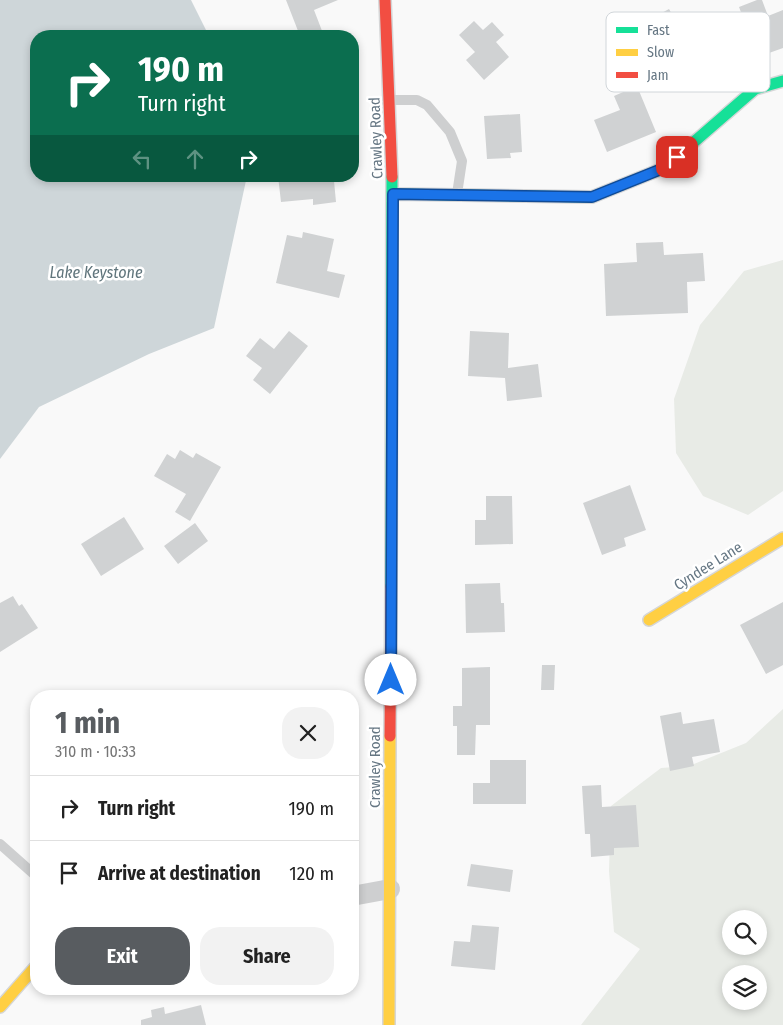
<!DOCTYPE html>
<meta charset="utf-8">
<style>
:root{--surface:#fff;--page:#f2f2f2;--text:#222;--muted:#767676;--line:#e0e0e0;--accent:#585c60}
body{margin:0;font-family:"Fira Sans Condensed",sans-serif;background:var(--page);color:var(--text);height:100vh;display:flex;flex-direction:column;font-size:19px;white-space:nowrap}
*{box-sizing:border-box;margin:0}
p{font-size:16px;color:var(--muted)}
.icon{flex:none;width:28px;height:28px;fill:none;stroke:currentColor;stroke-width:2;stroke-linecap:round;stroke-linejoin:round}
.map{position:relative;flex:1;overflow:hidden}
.drawer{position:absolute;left:30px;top:690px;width:329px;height:305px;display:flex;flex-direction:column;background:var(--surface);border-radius:20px;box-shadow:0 2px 8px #0003}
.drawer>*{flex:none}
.hud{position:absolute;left:30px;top:30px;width:329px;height:152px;border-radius:20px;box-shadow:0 2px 8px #0003;background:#0b6e4f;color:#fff;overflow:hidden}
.fabs{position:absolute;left:722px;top:910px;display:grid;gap:10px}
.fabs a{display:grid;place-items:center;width:45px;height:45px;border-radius:50%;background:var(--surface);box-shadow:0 2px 8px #0003;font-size:25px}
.pin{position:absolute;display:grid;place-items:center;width:42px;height:42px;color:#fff;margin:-21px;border-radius:10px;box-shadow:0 2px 8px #0006}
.me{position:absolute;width:55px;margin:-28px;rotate:0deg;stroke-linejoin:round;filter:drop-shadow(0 0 4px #0008)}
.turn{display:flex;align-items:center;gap:18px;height:105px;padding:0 25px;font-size:22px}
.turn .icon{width:65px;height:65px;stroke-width:2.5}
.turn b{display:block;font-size:35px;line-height:42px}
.lanes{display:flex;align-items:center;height:48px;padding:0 25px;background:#0003;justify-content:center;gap:25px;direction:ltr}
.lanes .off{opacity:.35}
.round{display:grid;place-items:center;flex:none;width:52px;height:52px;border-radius:20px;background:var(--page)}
.head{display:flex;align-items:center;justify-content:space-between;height:85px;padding:0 25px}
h1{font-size:30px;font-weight:700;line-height:38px;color:var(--accent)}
.cta{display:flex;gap:10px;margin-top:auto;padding:10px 25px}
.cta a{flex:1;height:58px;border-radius:20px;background:var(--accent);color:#fff;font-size:20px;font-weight:700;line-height:58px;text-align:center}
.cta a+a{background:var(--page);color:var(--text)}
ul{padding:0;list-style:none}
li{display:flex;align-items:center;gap:15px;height:65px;padding:0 25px;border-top:1px solid var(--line)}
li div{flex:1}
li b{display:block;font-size:19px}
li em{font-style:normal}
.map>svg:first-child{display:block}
.green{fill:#e8ebe6;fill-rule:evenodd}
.water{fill:#ced6d9}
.building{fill:#d0d2d3}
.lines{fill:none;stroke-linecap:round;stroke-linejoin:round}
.fast-casing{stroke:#d5d6d7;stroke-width:14}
.slow-casing{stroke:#d5d6d7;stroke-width:14}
.jam-casing{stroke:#d5d6d7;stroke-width:14}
.lane{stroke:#cecfd0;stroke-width:10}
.street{stroke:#cecfd0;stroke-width:20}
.fast{stroke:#16e098;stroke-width:11}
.slow{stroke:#ffcf43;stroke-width:11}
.jam{stroke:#f24e42;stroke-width:11}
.route-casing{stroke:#114b97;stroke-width:12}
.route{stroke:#1a73e8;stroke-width:9}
.labels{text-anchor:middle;stroke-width:5;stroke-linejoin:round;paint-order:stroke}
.street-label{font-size:15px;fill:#657683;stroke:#fff}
.water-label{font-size:16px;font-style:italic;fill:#60757c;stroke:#fff}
.key{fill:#fff;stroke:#d1d6da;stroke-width:1}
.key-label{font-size:14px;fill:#657683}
</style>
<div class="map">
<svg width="783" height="1025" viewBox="0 0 783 1025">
<rect width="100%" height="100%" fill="#f9f9f9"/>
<path class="green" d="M783,260V491L748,515L703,496L676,453L674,399L700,325L744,271Z
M783,709V1025H581L640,949L614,932L609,871L611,806L661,768L689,766L746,743ZM731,919H759V946H731ZM731,974H759V1001H731Z"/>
<path class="water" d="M0,0H191L209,36H36V176H247L214,328L149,354L39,407L0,459Z"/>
<path class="building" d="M286,0H338L314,10L324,36H300Z
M757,0H762L768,16L783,10V48L758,57L739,7Z
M669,9L686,39L704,28L722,59L700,72L703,77L681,90L643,23Z
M474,21L483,30L492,22L504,35L496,42L509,57L484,80L466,60L475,52L459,35Z
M637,86L656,132L607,152L594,120L620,110L614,96Z
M520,114L522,152L510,153L511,158L487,159L484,116Z
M278,176H318V182L334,181L336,202L313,205V199L281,202Z
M303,232L334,239L327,271L345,275L339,298L276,283L287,235L302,238Z
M663,242L664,255L703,253L705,281L687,282L688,313L606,316L604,264L637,262L636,243Z
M289,331L308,346L270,394L253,380L262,368L246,356L260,338L274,349Z
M470,331L509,333L508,368L538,364L542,397L507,401L505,378L468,376Z
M180,450L193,458L196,453L221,467L190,521L175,512L186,494L154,476L167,454L175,459Z
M630,485L646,530L624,538L626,546L602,555L583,503Z
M486,496H512L513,544L475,545V520H486Z
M124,517L144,549L101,576L81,544Z
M195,523L208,541L178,564L164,546Z
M500,583L501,603H504L505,632L466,633L465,584Z
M13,596L19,606L22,604L38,628L0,652V603Z
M783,602V665L766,674L740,625Z
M542,665H555L554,690H541Z
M490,667V725H476L475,755H457V726H453V706H462V668Z
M681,712L683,724L714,719L720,752L692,757L694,766L670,771L660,716Z
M490,760H526V804H473V783H490Z
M601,785L602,807L636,805L639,847L614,848V855L591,857L590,834H585L582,786Z
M471,864L513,870L510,892L467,886Z
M472,925L499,927L495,970L451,966L454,941L470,942Z
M201,1005L206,1025H141V1020L152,1017L151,1010L164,1007L165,1014Z"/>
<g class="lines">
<defs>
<path id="fast" d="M393,194L592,197L664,168L755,89L783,81
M391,586L392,177"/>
<path id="slow" d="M649,620L783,538
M0,1007L36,966
M389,1025L390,736"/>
<path id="jam" d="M385,0L392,177
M390,736L391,586"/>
</defs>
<use href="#fast" class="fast-casing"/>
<use href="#slow" class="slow-casing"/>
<use href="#jam" class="jam-casing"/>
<path class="lane" d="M390,100H417L427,105L450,132L462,161L457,194
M0,844L36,876"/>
<path class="street" d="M352,896L390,889"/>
<use href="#fast" class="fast"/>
<use href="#slow" class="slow"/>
<use href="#jam" class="jam"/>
</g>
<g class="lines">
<defs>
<path id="route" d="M391,680L393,194L592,197L664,168L677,157"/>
</defs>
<use href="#route" class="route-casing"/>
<use href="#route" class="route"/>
</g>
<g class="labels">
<g class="street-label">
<text transform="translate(376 138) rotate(-92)" y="5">Crawley Road</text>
<text transform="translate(708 566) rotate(-32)" y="5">Cyndee Lane</text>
<text transform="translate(375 767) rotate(-90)" y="5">Crawley Road</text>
</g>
<g class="water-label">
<text x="96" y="278">Lake Keystone</text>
</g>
</g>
<rect x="606" y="12" width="164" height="80" rx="8" class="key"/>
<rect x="616" y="27" width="22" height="6" fill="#16e098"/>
<rect x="616" y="49" width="22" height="7" fill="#ffcf43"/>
<rect x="616" y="72" width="22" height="6" fill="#f24e42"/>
<g class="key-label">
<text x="647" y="35">Fast</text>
<text x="647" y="57">Slow</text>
<text x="647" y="80">Jam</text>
</g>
</svg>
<div class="fabs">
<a><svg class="icon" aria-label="search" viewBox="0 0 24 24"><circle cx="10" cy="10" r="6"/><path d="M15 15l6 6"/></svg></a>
<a><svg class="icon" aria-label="layers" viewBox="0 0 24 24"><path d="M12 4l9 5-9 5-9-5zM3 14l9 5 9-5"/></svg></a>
</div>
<div class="pin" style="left:677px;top:157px;background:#d93025"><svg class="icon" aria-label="arrive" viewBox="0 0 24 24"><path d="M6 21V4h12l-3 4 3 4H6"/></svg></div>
<svg class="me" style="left:391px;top:680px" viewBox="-20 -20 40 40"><circle r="19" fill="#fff"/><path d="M0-13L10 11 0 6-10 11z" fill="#1a73e8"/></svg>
<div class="hud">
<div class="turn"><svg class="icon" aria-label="right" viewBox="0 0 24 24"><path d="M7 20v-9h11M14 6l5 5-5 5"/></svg><div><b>190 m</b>Turn right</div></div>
<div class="lanes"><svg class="icon off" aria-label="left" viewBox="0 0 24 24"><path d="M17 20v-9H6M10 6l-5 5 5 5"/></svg><svg class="icon off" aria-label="ahead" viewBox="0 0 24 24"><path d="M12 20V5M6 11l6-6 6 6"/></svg><svg class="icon" aria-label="right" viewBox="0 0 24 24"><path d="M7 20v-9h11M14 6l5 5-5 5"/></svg></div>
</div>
<section class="drawer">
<div class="head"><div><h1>1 min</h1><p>310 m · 10:33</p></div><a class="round"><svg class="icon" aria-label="close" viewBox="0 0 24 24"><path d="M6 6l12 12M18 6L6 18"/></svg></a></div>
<ul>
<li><svg class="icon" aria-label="right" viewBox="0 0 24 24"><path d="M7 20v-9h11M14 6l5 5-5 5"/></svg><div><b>Turn right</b></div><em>190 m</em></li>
<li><svg class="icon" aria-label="arrive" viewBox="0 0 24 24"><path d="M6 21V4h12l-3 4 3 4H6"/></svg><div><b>Arrive at destination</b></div><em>120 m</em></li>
</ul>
<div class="cta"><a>Exit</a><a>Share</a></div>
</section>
</div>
